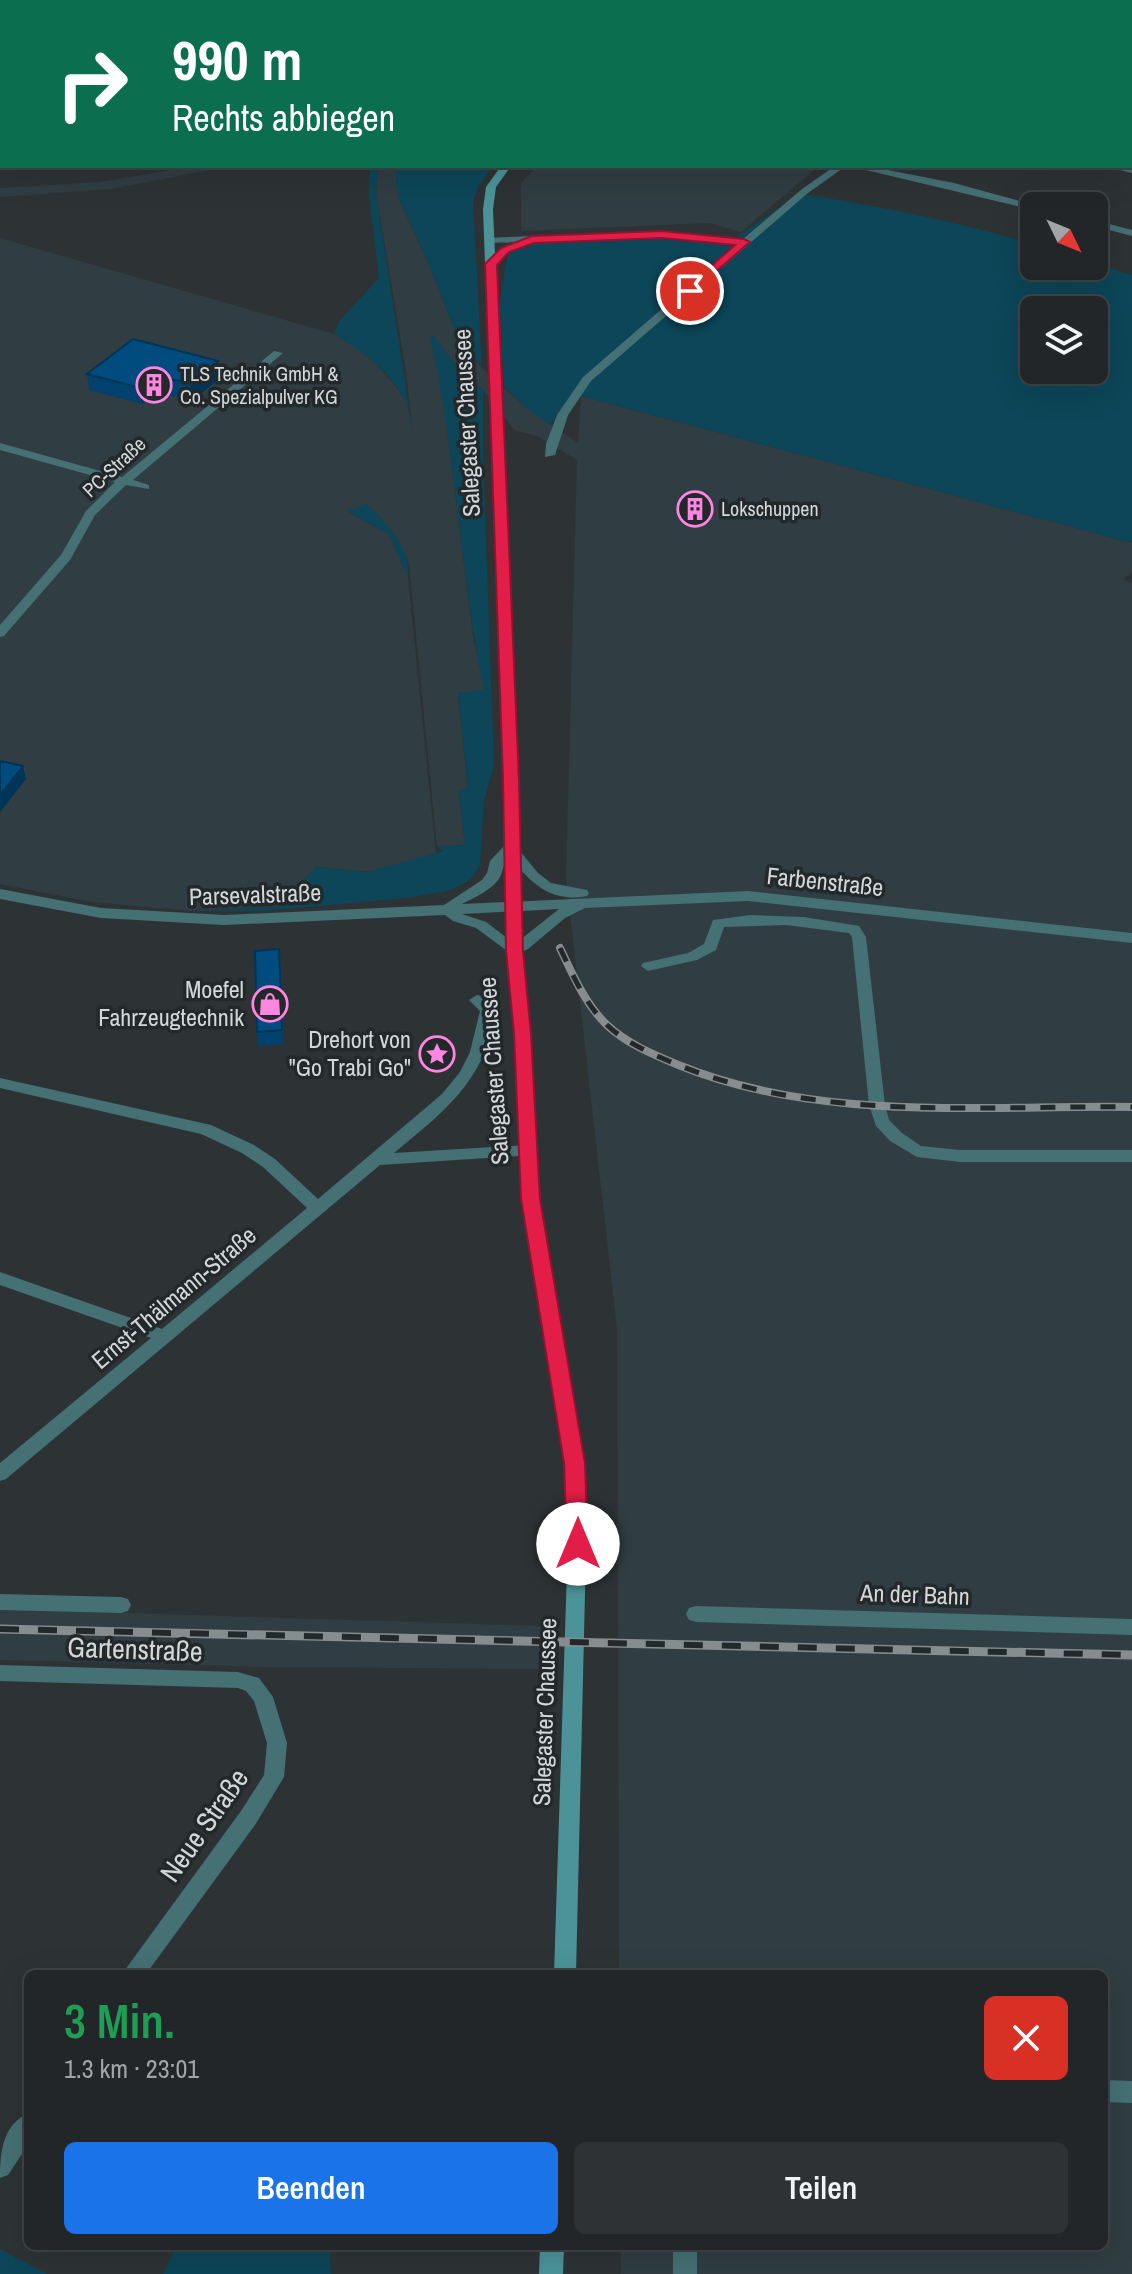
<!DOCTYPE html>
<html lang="de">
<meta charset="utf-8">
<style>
:root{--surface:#222628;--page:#2e3234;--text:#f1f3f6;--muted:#a2a5a8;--line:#3f4345;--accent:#1a73e8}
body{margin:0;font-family:"Archivo Narrow",sans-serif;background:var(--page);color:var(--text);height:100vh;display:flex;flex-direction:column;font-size:30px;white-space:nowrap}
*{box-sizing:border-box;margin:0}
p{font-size:26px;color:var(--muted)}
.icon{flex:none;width:44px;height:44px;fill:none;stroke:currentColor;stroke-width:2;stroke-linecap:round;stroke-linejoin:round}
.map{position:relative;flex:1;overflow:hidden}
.details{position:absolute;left:24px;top:1970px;width:1084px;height:280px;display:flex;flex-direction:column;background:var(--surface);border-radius:12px;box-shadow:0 8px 32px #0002,0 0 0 2px var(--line)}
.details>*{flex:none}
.hud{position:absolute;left:0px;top:0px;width:1132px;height:168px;box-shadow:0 8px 32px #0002,0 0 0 2px var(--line);background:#0b6e4f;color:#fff;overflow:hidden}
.needle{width:52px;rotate:133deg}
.tools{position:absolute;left:1020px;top:192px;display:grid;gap:16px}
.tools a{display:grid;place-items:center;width:88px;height:88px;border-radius:12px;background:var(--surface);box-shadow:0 8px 32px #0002,0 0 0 2px var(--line);font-size:40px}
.pin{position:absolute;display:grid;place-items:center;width:68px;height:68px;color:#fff;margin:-34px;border:4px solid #fff;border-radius:50%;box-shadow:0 2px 8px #0007}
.me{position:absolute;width:88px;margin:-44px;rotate:0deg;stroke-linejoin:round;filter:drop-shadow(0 0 6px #0008)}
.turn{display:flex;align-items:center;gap:28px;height:168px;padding:0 40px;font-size:36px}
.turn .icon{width:104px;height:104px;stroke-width:2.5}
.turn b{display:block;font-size:56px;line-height:68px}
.round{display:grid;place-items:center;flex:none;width:84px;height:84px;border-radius:12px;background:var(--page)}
.head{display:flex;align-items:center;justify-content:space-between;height:136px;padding:0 40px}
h1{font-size:48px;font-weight:600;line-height:60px;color:#1e9e55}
.primary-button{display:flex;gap:16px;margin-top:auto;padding:16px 40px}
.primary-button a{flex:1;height:92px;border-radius:12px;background:var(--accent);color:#fff;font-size:32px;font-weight:600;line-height:92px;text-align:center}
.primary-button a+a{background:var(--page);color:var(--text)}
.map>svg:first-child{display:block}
.built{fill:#303d42}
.green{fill:#0c4658;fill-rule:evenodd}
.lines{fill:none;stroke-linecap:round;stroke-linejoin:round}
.minor{fill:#457074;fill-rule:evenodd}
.tertiary{fill:#457074;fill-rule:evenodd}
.secondary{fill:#4b9398;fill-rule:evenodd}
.primary{fill:#4daeb5;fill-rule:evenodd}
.rail-far2-casing{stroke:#878c8e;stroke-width:5}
.rail-far1-casing{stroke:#878c8e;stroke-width:8}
.rail-casing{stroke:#878c8e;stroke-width:9}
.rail-far2{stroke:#23292b;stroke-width:3;stroke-dasharray:9;stroke-linecap:butt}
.rail-far1{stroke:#23292b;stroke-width:5;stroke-dasharray:15;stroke-linecap:butt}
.rail{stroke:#23292b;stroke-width:6;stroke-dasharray:19;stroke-linecap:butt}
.wall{fill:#00416d}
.shaded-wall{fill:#003559}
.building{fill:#004c7f;stroke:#003559;stroke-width:2}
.route{fill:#e11d48;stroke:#92132f;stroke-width:2}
.labels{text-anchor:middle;stroke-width:7;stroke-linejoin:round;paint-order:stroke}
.far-poi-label{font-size:20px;fill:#d4d7d9;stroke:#23292b;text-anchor:start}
.far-street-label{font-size:20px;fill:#d4d7d9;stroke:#23292b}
.street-label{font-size:24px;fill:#d4d7d9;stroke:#23292b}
.poi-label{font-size:24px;fill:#d4d7d9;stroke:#23292b;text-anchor:end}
.near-street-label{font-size:28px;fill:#d4d7d9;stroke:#23292b}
</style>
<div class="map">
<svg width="1132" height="2274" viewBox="0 0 1132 2274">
<rect width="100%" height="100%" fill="#2d3335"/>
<path class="built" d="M194,166H232L110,189L0,197V188L100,182Z
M378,166H397L400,201L428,262L456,333L473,359L525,407L578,443L581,396L1132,543V572L1123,580L1132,583V2274H621V2246H1104V1974H619L617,1329L566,878L577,460L539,437L514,430L483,390L454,363L431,336L443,395L473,636L485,691L458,693L468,790L459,791L465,845L437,847L409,564L393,532L348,512L389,534L408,577L436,854L368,872L316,867L279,907L191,911L92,902L0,884V238L334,334L368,355L394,384L406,400L412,427L406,371L376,193Z
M537,166H819L741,232L709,223L521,231V183Z
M0,1609L544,1626L542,1669L261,1667L0,1660Z"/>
<path class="green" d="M370,166H378L376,193L412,427C409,419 409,406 404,398C388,369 361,351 334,334L340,320L379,278L369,195Z
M397,166H493L478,187L473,201L482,367L456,333L428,262L400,201L396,186Z
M799,194C879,205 956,222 1034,244V266H1094V263L1132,275V543L581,396H570L550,425L525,407L504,386L499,306L508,253C542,231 678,237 722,241L724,246ZM1034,310H1094V370H1034Z
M433,335L454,363L483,390V458L494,765L484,800L480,865L471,879L452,890L407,898L261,911H191L278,907L316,867L368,872L443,851L437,847L465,845L459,790L468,789L458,693L484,690C460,573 456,453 430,336Z
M367,504C387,524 411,547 408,577L389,534L347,511Z
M177,2246H329L331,2274H163Z
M0,2249L47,2274H0Z"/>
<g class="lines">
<path class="minor" d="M1040,0H1050L1051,2H1041Z
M1130,51L1132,52V58L1130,57Z
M1130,65L1132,66V72L1130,71Z
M1130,131H1132V137H1130Z
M835,166H846L808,193L591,381L568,415L555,455L545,457L546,444L557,415L583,377L737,244L662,237L528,242L509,252L491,267L486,264L487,262L501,248L514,242L489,243L485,242V238L662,231L743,239L802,189Z
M849,166H868L954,183L1038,206H1034V210Z
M1104,166L1132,167V173Z
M1094,220L1132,230V236L1094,226Z
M274,351L283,353L133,480L149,485V489L126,485L95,515L70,560L4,636L0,637V625L61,555L86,511L115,482L0,450V443L122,477Z
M750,915L804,917L859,926L866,937L885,1105L889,1120L902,1133L921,1146L960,1150H1132V1162H960L917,1157L890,1141L876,1126L869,1105L852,937L849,933L786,925L724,927L716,950L697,960L648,971L641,966L643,963L688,953L704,944L713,920Z
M477,995L482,996L496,1010C486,1080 445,1111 394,1153L528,1145L534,1147L536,1151L534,1155L380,1165L6,1479L0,1481V1463L151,1338L0,1285V1272L162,1329L307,1208L263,1167L242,1153L201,1134L0,1088V1078L211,1125L254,1145L275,1159L318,1199L442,1094L460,1072L470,1052L480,1011L469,1000Z
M0,1594L121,1597L128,1599L131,1605L128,1611L121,1613L0,1610Z
M696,1606L1132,1619V1635L696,1622L689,1620L686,1614L689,1608Z
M0,1665L238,1672L259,1678L273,1697L287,1743L284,1777L255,1825L146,1974H122L241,1811L264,1775L267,1743L254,1701L246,1691L238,1688L0,1681Z
M1104,2080L1132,2081V2103L1104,2102Z
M28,2114V2145L8,2175L0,2178C0,2155 2,2124 28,2114Z
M673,2246H697V2274H673Z"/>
<path class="tertiary" d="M510,844L515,845L538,873L551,883L587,890L589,893L587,896C550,903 531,883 510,857C503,864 504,867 501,875C495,889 475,897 462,904L748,891L1132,933V943L748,901L585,908L565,918L528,949L514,956L476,928L453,921L445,915L224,925L101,918L0,899V889L101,908L224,915L444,905L482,880L487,873L490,861L505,845ZM559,909L515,944L486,922L462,914Z"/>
<path class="secondary" d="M501,166H511L496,187L493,209L518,780L521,951L531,1034L538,1199L575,1411L587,1508L576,1974H554L569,1508L557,1411L522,1199L515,1034L507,951L504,780L483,209L486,187Z
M540,2246H564L563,2274H539Z"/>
<path class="primary" d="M521,0H535L536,2H522Z
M1130,148L1132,149V157L1130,156Z"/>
<defs>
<path id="rail-far2" d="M11,2L16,0"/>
<path id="rail-far1" d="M560,948C573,975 585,1004 607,1025C626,1043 652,1054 676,1064C818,1123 982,1105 1132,1107"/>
<path id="rail" d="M0,1629L1132,1655"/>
</defs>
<use href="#rail-far2" class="rail-far2-casing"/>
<use href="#rail-far1" class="rail-far1-casing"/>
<use href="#rail" class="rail-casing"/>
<use href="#rail-far2" class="rail-far2"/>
<use href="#rail-far1" class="rail-far1"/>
<use href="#rail" class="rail"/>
</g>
<path class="wall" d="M218,361L220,378L193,400L157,393L142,404L89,390L87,374Z
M279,949L283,1044L258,1046L257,1032Z"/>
<path class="shaded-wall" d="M218,361L220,378L193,400L191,383Z
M154,376L157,393L142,404L140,388Z
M23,766L26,779L0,812V795Z"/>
<path class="building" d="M133,339L218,361L191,383L154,376L140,388L87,374Z
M0,761L23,766L0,795Z
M279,949L282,1030L257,1032L255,951Z"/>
<path class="route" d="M662,231L744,239L750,242L690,294L686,293V288L735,245L662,238L534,243L509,252L497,265L519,780L523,951L531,1034L540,1199L585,1463L588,1544L585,1550L578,1552L570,1550L567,1544L564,1463L521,1199L514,1034L506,951L503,780L485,264L501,248L532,236Z"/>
<defs>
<symbol id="building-ring" viewBox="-11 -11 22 22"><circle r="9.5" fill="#23292b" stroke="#fd86e1" stroke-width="1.5"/><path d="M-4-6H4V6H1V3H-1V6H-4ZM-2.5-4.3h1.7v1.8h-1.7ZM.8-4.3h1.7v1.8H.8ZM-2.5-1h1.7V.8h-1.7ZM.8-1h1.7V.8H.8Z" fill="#fd86e1"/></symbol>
<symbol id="shop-ring" viewBox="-11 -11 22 22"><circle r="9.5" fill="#23292b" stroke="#fd86e1" stroke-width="1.5"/><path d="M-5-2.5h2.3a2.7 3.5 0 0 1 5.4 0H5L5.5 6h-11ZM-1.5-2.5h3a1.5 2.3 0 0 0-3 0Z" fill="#fd86e1"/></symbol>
<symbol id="sight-ring" viewBox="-11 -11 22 22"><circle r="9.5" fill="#23292b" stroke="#fd86e1" stroke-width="1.5"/><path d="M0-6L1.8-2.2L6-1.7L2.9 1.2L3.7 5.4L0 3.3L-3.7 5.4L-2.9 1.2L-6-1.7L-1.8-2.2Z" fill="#fd86e1"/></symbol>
</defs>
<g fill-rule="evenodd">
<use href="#building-ring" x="134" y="365" width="40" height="40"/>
<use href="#building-ring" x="675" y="489" width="40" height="40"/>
<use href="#shop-ring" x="250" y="984" width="40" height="40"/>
<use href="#sight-ring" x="417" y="1034" width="40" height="40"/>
</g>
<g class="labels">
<g class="far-poi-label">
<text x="180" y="381">TLS Technik GmbH &amp;<tspan x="180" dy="23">Co. Spezialpulver KG</tspan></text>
<text x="721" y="516">Lokschuppen</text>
</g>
<g class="far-street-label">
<text transform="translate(114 467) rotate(-43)" y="7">PC-Straße</text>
</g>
<g class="street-label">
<text transform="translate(467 423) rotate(-93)" y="8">Salegaster Chaussee</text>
<text transform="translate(825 882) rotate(6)" y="8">Farbenstraße</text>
<text transform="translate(255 895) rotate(-2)" y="8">Parsevalstraße</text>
<text transform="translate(494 1071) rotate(-94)" y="8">Salegaster Chaussee</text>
<text transform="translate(174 1298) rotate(-40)" y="8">Ernst-Thälmann-Straße</text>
<text transform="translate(915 1595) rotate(2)" y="8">An der Bahn</text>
<text transform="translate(545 1712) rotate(-88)" y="8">Salegaster Chaussee</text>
</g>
<g class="poi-label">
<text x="244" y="998">Moefel<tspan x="244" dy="28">Fahrzeugtechnik</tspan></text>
<text x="411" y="1048">Drehort von<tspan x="411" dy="28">"Go Trabi Go"</tspan></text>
</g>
<g class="near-street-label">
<text transform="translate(135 1649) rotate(2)" y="10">Gartenstraße</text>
<text transform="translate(204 1825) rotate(-55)" y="10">Neue Straße</text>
</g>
</g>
</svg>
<div class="tools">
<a><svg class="needle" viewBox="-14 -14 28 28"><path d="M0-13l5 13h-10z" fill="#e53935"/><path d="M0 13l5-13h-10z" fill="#a2a5a8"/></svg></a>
<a><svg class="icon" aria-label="layers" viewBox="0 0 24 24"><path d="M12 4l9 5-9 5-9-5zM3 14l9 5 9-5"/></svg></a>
</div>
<div class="pin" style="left:690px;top:291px;background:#d93025"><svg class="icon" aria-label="arrive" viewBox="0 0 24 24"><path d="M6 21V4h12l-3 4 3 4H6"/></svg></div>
<svg class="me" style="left:578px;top:1544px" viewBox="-20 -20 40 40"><circle r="19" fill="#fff"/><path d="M0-13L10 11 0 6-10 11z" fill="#e11d48"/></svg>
<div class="hud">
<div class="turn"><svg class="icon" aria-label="right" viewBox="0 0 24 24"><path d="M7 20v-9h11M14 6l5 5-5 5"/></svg><div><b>990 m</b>Rechts abbiegen</div></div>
</div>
<section class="details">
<div class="head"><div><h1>3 Min.</h1><p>1.3 km · 23:01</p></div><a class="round" style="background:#d93025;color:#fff"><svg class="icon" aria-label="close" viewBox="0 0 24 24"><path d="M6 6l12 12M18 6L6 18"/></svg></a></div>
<div class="primary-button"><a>Beenden</a><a>Teilen</a></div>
</section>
</div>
